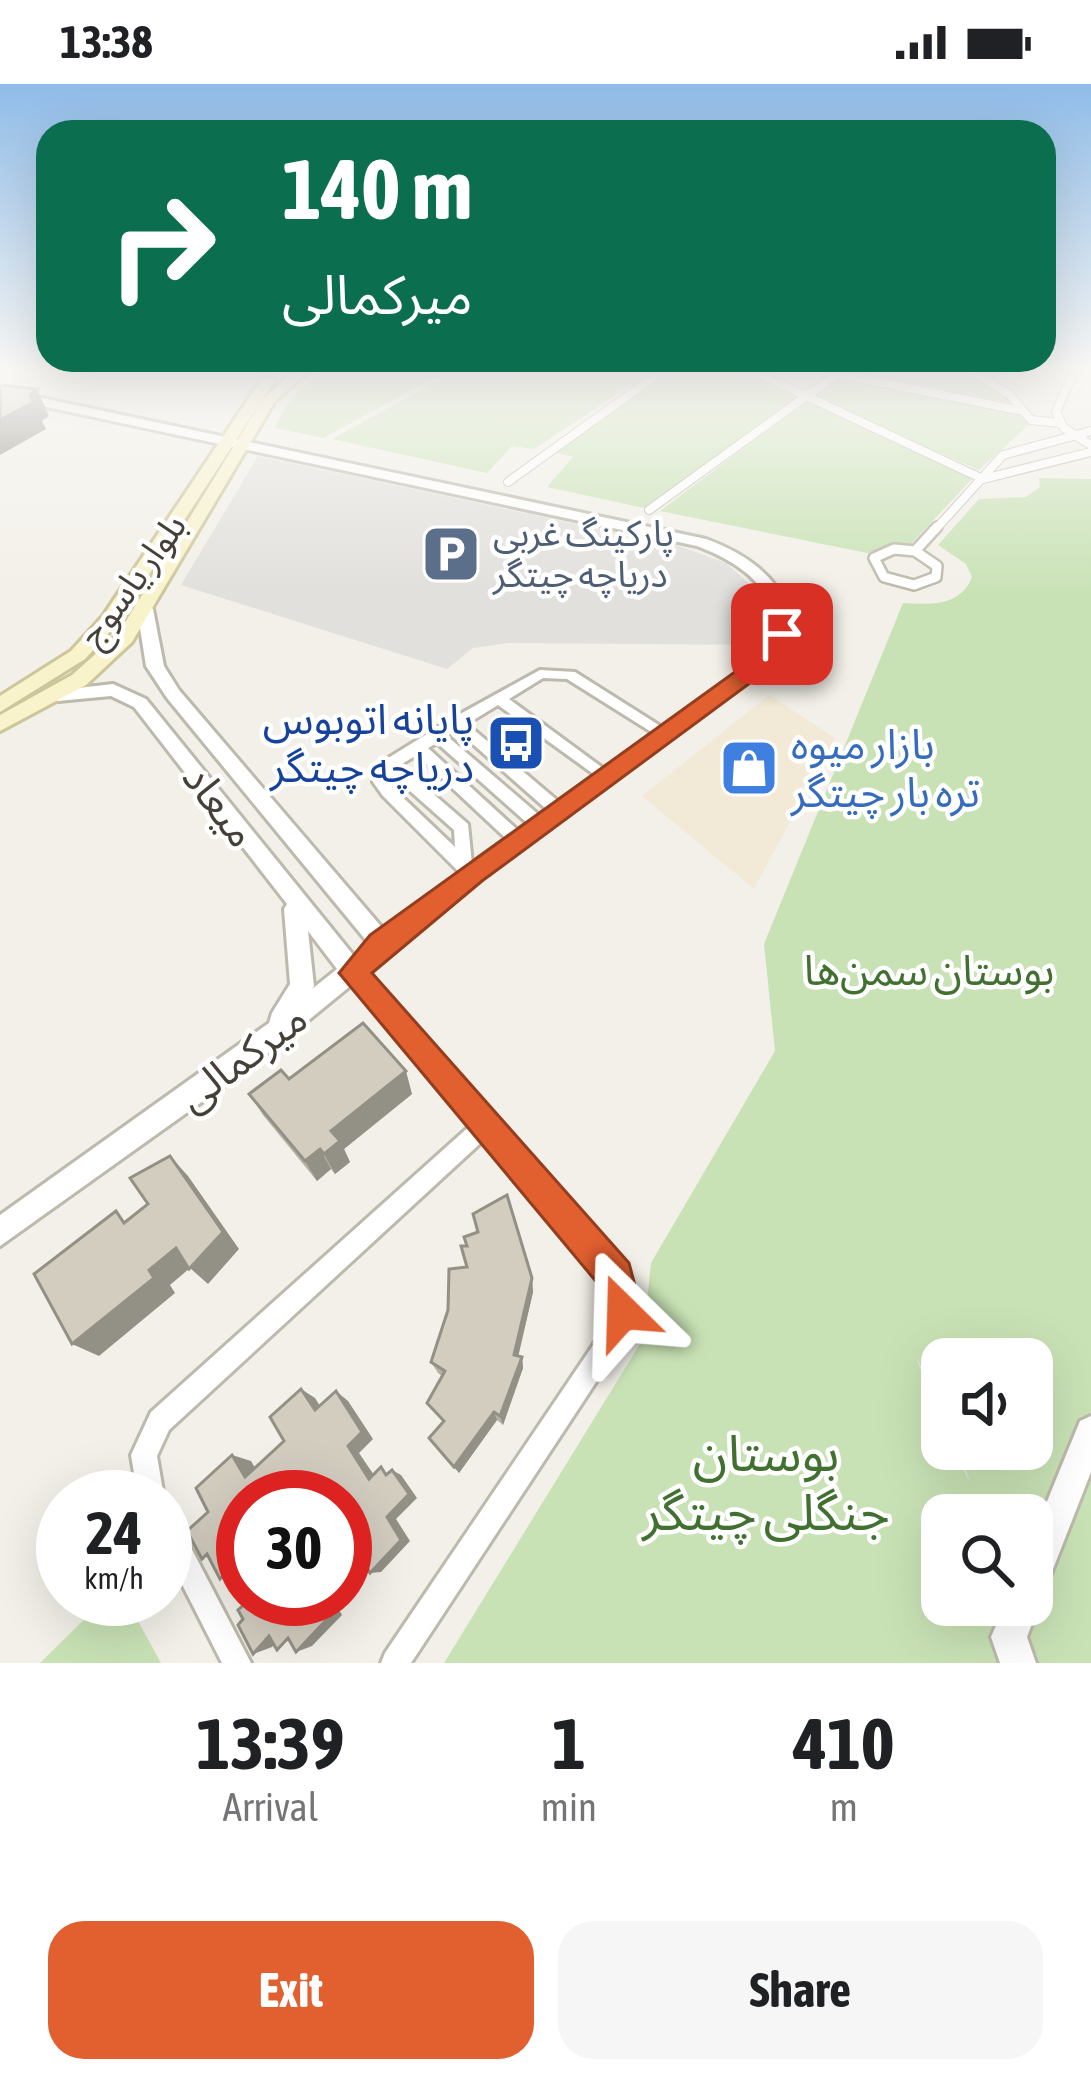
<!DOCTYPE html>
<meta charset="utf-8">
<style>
:root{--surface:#fff;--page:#f6f6f6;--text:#202124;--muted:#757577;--accent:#e25f2f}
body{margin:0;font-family:"Asap Condensed","Noto Sans Arabic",sans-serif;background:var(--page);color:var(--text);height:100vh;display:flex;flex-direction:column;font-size:45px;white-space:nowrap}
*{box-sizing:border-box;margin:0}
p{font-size:39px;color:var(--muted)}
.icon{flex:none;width:66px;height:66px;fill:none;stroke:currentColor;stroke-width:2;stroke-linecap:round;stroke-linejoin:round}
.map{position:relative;height:1579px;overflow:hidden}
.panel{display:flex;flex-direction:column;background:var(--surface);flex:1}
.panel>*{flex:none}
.top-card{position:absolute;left:36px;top:36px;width:1020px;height:252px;border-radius:36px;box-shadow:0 12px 48px #0002;background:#0b6e4f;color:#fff;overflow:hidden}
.tools{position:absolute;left:921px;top:1254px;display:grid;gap:24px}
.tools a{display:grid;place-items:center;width:132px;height:132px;border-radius:24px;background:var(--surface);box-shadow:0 12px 48px #0002;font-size:60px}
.speed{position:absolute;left:36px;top:1386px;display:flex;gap:24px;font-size:60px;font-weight:700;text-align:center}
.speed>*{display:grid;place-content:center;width:156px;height:156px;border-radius:50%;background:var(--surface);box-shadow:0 12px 48px #0002;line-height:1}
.speed small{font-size:30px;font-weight:400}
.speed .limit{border:18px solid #d22;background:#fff;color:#111}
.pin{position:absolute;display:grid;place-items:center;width:102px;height:102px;color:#fff;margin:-51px;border-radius:24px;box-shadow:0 6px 18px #0006}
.me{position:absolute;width:132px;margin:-66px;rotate:338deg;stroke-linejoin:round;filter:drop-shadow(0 0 9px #0008)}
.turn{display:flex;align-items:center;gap:42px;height:252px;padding:0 48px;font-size:54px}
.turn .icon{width:156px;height:156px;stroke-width:2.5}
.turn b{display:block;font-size:84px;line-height:102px}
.eta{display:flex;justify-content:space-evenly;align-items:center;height:204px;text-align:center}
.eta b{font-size:72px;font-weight:700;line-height:84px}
.primary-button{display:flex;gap:24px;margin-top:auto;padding:24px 48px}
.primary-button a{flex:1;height:138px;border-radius:36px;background:var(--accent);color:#fff;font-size:48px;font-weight:700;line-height:138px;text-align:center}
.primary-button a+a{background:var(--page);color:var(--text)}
.status{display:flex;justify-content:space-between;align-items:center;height:84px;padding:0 60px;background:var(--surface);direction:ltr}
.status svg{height:33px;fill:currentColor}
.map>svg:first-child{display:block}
.commercial{fill:#f2e9d6}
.green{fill:#c9e2b5;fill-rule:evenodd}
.parking{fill:#e1e0dc}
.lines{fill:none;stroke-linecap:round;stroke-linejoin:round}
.pedestrian-far1-casing{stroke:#bdb9ac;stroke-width:10}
.pedestrian-casing{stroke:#bdb9ac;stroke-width:14}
.minor-casing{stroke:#bdb9ac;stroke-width:6}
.tertiary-casing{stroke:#bdb9ac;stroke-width:6}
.secondary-casing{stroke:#cdc69c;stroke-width:6}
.pedestrian-far1{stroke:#fff;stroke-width:8}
.pedestrian{stroke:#fff;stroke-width:9}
.minor{fill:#fff;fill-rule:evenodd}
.tertiary{fill:#fff;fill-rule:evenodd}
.secondary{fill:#f9f3cc;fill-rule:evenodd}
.wall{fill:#b5b0a4}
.shaded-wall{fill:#939086}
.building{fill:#d2cdbf;stroke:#939086;stroke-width:3}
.route{fill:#e25f2f;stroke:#933e1f;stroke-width:3}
.labels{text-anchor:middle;stroke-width:9;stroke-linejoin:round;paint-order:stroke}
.far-service-label{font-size:36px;fill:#4e5e75;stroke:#fff;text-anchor:start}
.far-street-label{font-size:36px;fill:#454138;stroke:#fff}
.transit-label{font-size:42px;fill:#164399;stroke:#fff;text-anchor:end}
.shop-label{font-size:42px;fill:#366cbe;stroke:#fff;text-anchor:start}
.street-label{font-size:42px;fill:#454138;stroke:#fff}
.park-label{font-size:42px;fill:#417031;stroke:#fff}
.near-park-label{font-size:51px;fill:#417031;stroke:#fff}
</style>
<div class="status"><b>13:38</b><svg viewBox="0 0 49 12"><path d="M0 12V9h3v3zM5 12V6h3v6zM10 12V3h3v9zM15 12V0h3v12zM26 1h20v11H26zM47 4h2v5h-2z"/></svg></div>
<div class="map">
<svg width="1091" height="1579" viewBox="0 0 1091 1579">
<rect width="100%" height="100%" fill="#f2f0e8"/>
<path class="commercial" d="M769,611L835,654L754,805L642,712Z"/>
<path class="green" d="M330,287H448L323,354L275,344C286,316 303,300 330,287Z
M455,287H652L534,365L512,362L487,389L332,355Z
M671,287H741L797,314L644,424L547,403L573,373L554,368Z
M968,287L1004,308L1009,319L848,288Z
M842,291L1013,325L1032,338L979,386L811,312Z
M806,317L972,395L909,462L867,469L660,427Z
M1039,394L1091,395V1579H444L643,1255L651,1179L775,967L764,860L903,519C931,521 961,522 972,493L966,480L938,461L979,415L1026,413L1040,403ZM916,1272L942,1330V1275H1032V1365H957L970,1398L953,1365H942V1344ZM942,1431H1032V1521H942Z
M105,1515H126L161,1579H40Z"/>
<path class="parking" d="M258,372L679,462L726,479L765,514L764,561L509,559L473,564L447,585L181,501Z"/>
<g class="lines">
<defs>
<path id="pedestrian-far1" d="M753,287L983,395L1091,368
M972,287L1009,310L1031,336L1060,339
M1074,287L1056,328L1064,344L1091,361
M835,289L1018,326
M508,398L662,287
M649,426L841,287
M935,446L1003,371L1091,347"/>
<path id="pedestrian" d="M894,465L915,467L937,482L936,493L914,501L884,493L874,474Z
M915,467L937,443"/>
<path id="minor" d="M540,586L575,588L673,650L666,655L661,654L567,595L543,594L509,615L611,690L614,694L606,699L498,621L467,640L565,723L567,727L559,733L553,731L457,646L447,652L546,737L548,741L546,745H534L437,659L428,664L524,752L526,756L524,760H512L417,671L400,681L468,740L472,780L480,790L478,795H466L383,712L373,698L385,676L451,635ZM392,691L454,746L455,763L393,704L389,698Z
M354,881L360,884L488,1029L495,1032L498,1040L624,1184L634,1210L625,1254L411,1579H381L385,1569L606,1242L612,1210L608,1199L485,1055L169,1346L157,1372L164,1413H138L131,1371L151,1328L472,1040L348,894L345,889L348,884Z
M165,1427L174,1431L251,1579H222L165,1467Z"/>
<path id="tertiary" d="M0,305L706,455C746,470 775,490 792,530L783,565L767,584L479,796L365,889L362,896L354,899L255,980L0,1162V1131L269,939L272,929L290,900L284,825L287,820L134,623L111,612L58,617L52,615V607L113,600L146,615L354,872L369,860L167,614L146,582L137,525L139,522L145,520L153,525L164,582L179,606L385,847L465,784L755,576L767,563L776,530C761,493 733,476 697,462L0,313ZM308,847L337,885L312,905L314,902Z
M1091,1332V1388L1044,1508L1035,1512L1039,1521L1027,1553L1036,1579H1000L991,1553L1005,1521H1032V1454L1080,1337Z"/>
<path id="secondary" d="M294,287H308L275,317L132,558L86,601L0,647V631L72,591L118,550L263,315Z
M263,293L275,296L117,540L85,575L0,628V612L71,567L103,532Z"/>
</defs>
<use href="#pedestrian-far1" class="pedestrian-far1-casing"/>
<use href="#pedestrian" class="pedestrian-casing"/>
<use href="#minor" class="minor-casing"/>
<use href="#tertiary" class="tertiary-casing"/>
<use href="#secondary" class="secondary-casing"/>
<use href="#pedestrian-far1" class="pedestrian-far1"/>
<use href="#pedestrian" class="pedestrian"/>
<use href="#minor" class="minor"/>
<use href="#tertiary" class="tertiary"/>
<use href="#secondary" class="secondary"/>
</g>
<path class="wall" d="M289,995L412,1010L344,1065L350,1078L335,1090L331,1085L317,1097L263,1031L249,1010Z
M473,1130L532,1194L533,1208L518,1272L522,1273L523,1284L503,1341L497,1336L459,1389L443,1337L427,1319L442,1292L438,1289L431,1278L467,1183L466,1162L477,1148Z"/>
<path class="shaded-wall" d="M37,305L49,332L42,337L46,345L0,371V336Z
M406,987L412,1010L344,1065L350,1078L335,1090L324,1070L331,1047Z
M320,1065L331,1085L317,1097L305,1077Z
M170,1072L188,1092L239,1165L208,1200L190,1184L170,1201L175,1209L99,1272L72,1260L149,1186L176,1164Z
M532,1194L533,1208L516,1282L514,1271Z
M522,1273L523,1284L503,1341L500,1332Z
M301,1305L315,1314L328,1335L315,1326Z
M336,1307L348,1317L373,1355L359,1369L380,1400L369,1395L348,1362Z
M494,1328L497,1336L459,1389L454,1383Z
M232,1371L251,1377L263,1398L245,1393Z
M392,1386L401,1391L417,1414L396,1435L410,1457L381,1488L370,1489L387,1433Z
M355,1465L367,1466L345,1488V1476Z
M235,1480L243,1491L240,1494L220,1495Z
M317,1515H333L342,1531L312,1562L296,1568Z
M287,1547L272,1563L253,1570L269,1552Z"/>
<path class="building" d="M0,301L37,305L30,311L34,318L0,336Z
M363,939L406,987L331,1047L340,1057L324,1070L320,1065L305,1077L249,1010L281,986L289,995Z
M170,1072L223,1148L189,1185L176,1164L149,1186L154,1194L72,1260L34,1190L116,1127L124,1139L148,1120L130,1094Z
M507,1111L532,1194L514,1271L522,1273L500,1332L494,1328L454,1383L429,1354L444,1337L427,1319L445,1287L431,1278L448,1226L449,1185L467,1183L461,1162H467L464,1153L478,1148L473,1130Z
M301,1305L315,1326L336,1307L362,1348L348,1362L369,1395L381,1383L386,1391L392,1386L409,1410L387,1433L401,1456L370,1489L355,1465L345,1476V1413H243V1495L235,1480L220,1495L207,1470L202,1475L187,1447L208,1428L196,1404L232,1371L245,1393L284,1357L270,1333Z
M250,1515H317L328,1534L296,1568L288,1554L277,1566L269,1552L253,1570L238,1541L243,1535L238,1526Z"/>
<linearGradient id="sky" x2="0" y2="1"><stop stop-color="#8fbce8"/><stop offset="0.56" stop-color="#f9f8f5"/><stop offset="1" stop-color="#f9f8f5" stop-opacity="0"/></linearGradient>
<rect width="1091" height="508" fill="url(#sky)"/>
<path class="route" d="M774,545L792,550L769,585L482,797L372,889L629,1179L642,1228L637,1241L623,1247L610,1241L599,1201L339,889L370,851L753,575Z"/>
<defs>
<symbol id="parking-square" viewBox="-11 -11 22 22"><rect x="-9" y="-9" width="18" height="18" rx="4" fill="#5c6f8a" stroke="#fff"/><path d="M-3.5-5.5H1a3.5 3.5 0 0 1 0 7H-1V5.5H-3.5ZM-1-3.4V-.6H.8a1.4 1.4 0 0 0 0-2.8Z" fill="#fff"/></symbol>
<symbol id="bus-square" viewBox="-11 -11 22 22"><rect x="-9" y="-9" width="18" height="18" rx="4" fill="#1a4fb4" stroke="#fff"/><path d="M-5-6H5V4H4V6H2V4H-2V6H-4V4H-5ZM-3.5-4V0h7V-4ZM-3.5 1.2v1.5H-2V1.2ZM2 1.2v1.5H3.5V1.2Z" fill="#fff"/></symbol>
<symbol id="shop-square" viewBox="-11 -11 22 22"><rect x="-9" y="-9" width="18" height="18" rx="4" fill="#3f7fe0" stroke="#fff"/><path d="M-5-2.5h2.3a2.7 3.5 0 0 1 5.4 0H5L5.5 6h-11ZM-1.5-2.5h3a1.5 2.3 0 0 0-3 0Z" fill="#fff"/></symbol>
</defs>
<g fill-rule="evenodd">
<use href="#parking-square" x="418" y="437" width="66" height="66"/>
<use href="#bus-square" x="483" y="626" width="66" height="66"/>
<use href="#shop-square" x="716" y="651" width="66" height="66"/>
</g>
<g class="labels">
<g class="far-service-label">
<text x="493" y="462">پارکینگ غربی<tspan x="493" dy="41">دریاچه چیتگر</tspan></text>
</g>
<g class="far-street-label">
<text transform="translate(132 496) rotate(-54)" y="13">بلوار یاسوج</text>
</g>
<g class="transit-label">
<text x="474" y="650">پایانه اتوبوس<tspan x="474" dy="48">دریاچه چیتگر</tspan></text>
</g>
<g class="shop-label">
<text x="791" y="675">بازار میوه<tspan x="791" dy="48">تره بار چیتگر</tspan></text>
</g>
<g class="street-label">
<text transform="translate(220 721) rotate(53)" y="15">میعاد</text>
<text transform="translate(242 973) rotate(-37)" y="15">میرکمالی</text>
</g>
<g class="park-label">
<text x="929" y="901">بوستان سمن‌ها</text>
</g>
<g class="near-park-label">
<text x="766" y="1387">بوستان<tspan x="766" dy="59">جنگلی چیتگر</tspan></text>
</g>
</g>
</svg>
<div class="tools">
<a><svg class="icon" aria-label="sound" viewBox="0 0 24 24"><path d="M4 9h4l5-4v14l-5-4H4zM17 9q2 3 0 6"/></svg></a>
<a><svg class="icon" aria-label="search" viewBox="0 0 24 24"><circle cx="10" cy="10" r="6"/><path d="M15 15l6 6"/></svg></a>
</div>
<div class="speed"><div>24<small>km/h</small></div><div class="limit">30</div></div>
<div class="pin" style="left:782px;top:550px;background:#d93025"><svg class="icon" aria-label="arrive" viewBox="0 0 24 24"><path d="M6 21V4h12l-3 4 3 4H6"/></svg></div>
<svg class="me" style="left:623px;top:1228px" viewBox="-20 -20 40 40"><path d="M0-17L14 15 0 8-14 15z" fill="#e25f2f" stroke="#fff" stroke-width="4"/></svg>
<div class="top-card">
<div class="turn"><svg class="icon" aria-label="right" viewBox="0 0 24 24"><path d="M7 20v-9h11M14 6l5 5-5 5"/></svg><div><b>140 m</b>میرکمالی</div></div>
</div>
</div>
<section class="panel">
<div class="eta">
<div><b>13:39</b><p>Arrival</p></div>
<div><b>1</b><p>min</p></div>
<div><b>410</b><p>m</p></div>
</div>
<div class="primary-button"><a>Exit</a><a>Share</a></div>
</section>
